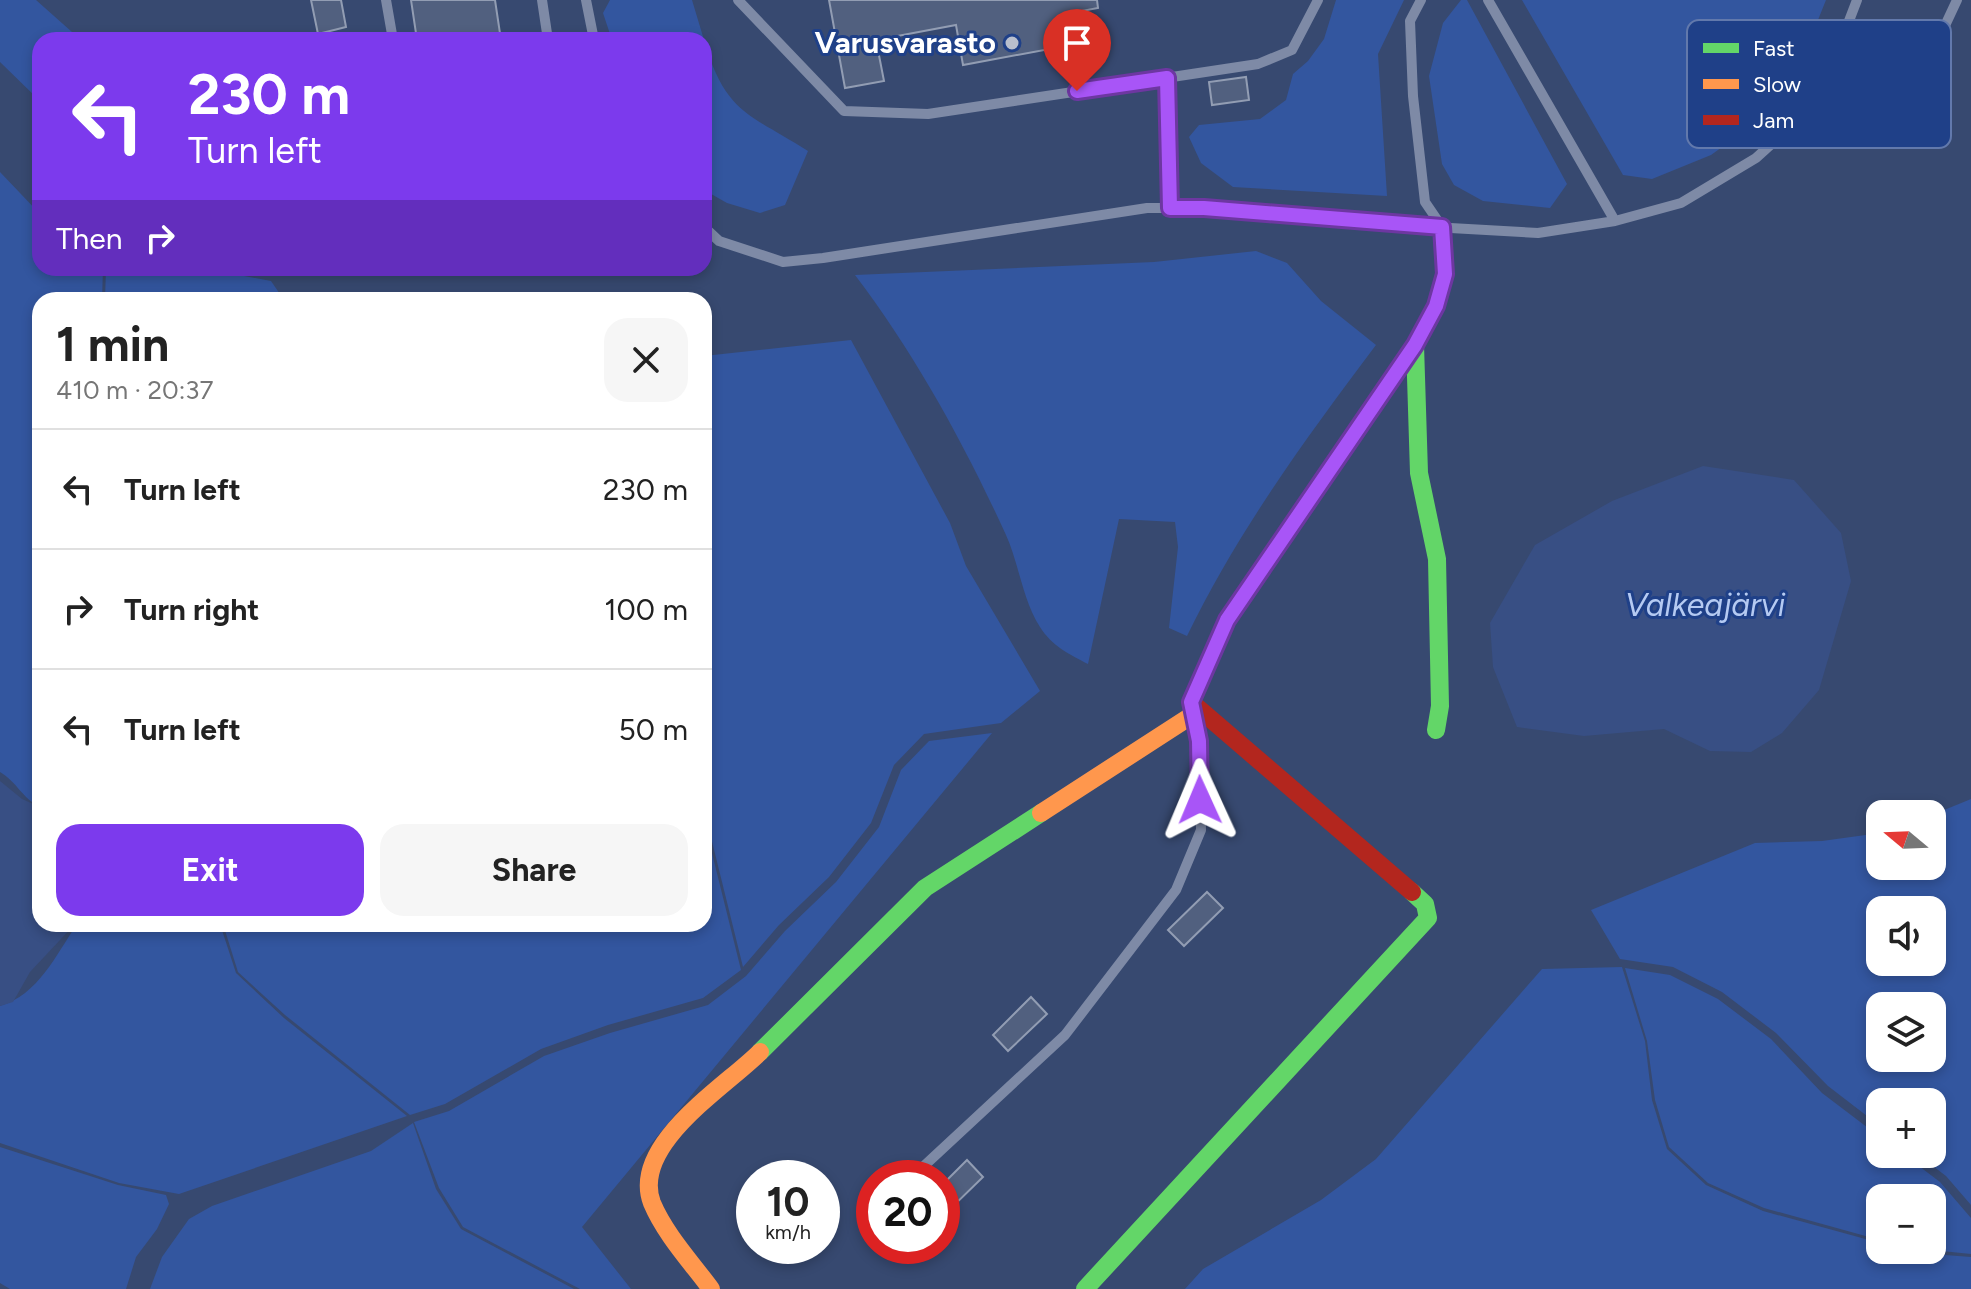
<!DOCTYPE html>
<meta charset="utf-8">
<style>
:root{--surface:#fff;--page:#f6f6f6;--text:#222;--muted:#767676;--line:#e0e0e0;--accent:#7c3aed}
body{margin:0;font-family:Figtree,sans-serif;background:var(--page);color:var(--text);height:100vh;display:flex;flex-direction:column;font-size:30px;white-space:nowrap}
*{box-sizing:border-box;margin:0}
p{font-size:26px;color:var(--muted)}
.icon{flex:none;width:44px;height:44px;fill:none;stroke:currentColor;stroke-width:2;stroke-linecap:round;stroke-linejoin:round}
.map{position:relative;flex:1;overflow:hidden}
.drawer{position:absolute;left:32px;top:292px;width:680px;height:640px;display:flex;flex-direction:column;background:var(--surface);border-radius:24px;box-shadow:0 4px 12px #0003}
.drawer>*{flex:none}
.guide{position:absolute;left:32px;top:32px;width:680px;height:244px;border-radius:24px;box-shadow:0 4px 12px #0003;background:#7c3aed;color:#fff;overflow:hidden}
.needle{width:52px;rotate:289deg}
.fabs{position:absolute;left:1866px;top:800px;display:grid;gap:16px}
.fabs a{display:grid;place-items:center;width:80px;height:80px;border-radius:16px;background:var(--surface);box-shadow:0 4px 12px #0003;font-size:40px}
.speed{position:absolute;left:736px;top:1160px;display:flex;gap:16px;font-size:40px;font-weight:700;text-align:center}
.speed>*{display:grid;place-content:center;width:104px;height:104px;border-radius:50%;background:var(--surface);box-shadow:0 4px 12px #0003;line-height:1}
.speed small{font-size:20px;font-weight:400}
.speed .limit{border:12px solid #d22;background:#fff;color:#111}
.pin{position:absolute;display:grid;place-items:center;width:68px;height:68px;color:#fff;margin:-82px -34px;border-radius:50% 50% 50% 0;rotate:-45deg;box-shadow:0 0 8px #0007}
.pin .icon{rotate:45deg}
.me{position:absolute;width:88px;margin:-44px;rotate:359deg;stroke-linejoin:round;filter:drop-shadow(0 0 6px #0008)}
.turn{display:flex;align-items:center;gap:28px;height:168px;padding:0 24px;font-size:36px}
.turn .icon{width:104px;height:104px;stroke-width:2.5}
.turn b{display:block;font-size:56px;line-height:68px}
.then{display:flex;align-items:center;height:76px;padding:0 24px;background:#0003;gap:16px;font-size:30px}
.round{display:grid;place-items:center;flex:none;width:84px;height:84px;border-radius:24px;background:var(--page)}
.head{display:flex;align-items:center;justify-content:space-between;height:136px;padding:0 24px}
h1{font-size:48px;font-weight:700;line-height:60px}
.primary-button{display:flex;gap:16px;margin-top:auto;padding:16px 24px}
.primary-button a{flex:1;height:92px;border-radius:24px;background:var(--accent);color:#fff;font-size:32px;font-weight:700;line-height:92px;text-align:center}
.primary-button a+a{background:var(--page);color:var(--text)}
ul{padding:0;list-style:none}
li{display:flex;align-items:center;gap:24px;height:120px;padding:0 24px;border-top:2px solid var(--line)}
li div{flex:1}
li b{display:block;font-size:30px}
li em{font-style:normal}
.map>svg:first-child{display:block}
.green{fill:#33569f;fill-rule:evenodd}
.water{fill:#384f84}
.building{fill:#51607f;stroke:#929db3;stroke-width:2}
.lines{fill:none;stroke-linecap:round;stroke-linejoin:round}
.lane{stroke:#7e8aa6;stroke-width:10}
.fast{stroke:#63d668;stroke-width:18}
.slow{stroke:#ff974d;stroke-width:18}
.jam{stroke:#b3261e;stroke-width:18}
.route-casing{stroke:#6d37a1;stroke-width:20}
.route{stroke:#a855f7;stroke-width:14}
.poi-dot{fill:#b9bfcd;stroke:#1f4088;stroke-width:3}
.labels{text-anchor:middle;stroke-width:6;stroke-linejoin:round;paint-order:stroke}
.poi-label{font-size:30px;font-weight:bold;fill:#fff;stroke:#1f4088;text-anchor:end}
.water-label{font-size:32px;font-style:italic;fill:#b5caf2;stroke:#1f4088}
.key{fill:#1f4088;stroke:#6279ac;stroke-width:2}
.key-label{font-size:22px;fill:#fff}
</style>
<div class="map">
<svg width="1971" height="1289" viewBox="0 0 1971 1289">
<rect width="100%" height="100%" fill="#374970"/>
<path class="green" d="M0,0H36L81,40H40V101L0,62Z
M610,0H692L704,40H612L603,13Z
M1336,0H1404L1378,54L1387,196L1233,187L1201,163L1189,137L1199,125L1260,119L1286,100L1293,74L1308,61L1324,39Z
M1461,0H1467L1567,184L1550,208L1483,201L1454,185L1442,164L1429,76L1443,23Z
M1522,0H1826L1785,102L1711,155L1652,179L1623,175Z
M704,40C726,115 749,113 808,151L785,205L760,213L727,203L704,190Z
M0,172L40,214V268H103L102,300H40V807C22,798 17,782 0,772Z
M1256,251L1287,263L1321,301L1376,345C1306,438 1238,531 1187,636L1169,628L1178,547L1175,522L1119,519L1088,664C1069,654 1052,646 1040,627C1023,601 1019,564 1006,535C965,445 915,354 855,275L1154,262Z
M106,268H202L271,281L284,300H105Z
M851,340L950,523L966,566L1040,691L1001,723L924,734L894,765L871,823L829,877L779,925L743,967L704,809V356Z
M992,733L582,1227L631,1289H580L463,1227L439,1188L414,1122L449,1111L544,1056L610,1033L708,1005L746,976L785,931L836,882L879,827L901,770L929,741Z
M1971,799V1205L1946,1176L1917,1154H1932V1102H1880V1126L1828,1086L1776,1033L1722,992L1673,967L1620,959L1591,910L1755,843L1822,841L1880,833V866H1932V815ZM1932,910V962H1880V910ZM1880,1006H1932V1058H1880Z
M704,821L741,970L703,998L608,1025L541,1049L445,1104L410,1115L285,1015L238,972L223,924H704Z
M77,924H220L236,973L284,1018L407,1116L179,1194L119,1183L0,1143V1006C38,995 56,955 77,924Z
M1622,967L1645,1041L1652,1100L1667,1149L1706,1185L1763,1211L1880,1243V1250L1971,1257V1289H1185L1203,1269L1321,1200L1376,1159L1542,969Z
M1625,968L1670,975L1718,999L1771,1039L1822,1093L1880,1137V1154H1903L1940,1182L1971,1218V1254L1932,1250V1198H1880V1240L1764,1208L1708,1183L1669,1147L1655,1100L1647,1041Z
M413,1123L436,1189L461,1229L574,1289H150L162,1257L189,1219L212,1206L371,1151Z
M0,1147L118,1185L166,1195L169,1204L157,1229L136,1257L126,1289H10L0,1283Z"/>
<path class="water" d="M1703,466L1794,480L1841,533L1851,581L1819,690L1782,733L1751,752L1710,751L1664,729L1584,736L1517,727L1493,667L1490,623L1535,545L1612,501Z
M0,781L22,799L40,807V924H75L30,972L13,1002L0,1006Z"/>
<path class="building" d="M311,0H341L346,27L318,34Z
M411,0H495L501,40H417Z
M829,0H1097L1098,8L1060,15L1066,46L963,65L956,25L876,40L884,81L845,88Z
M1246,77L1249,100L1212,105L1209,82Z
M1207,892L1223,908L1184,946L1168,930Z
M1031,997L1047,1014L1008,1051L993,1035Z
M967,1160L983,1177L942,1217V1185Z"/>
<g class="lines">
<path class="lane" d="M386,0L393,40
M542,0L548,40
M586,0L594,40
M738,0L844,111L928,114L1258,64L1292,50L1318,0
M1488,0L1615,221
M1167,78L1170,208
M1799,119L1907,107L1957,0
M704,227L719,241L783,262L823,258L1147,208H1204L1397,225L1538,233L1615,221L1681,203L1756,158L1799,119L1826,81L1857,0
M1416,343L1436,306L1445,274L1442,227L1425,202L1413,96L1410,21L1421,0
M1191,701L1227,620L1407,356
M911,1178L1065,1035L1176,890L1201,830L1199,741L1194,717"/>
<path class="fast" d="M1415,345L1419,473L1437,559L1440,706L1436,730
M760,1052L925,888L1041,813
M1085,1289L1428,918L1425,904L1412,892"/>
<path class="slow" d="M1041,813L1194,714
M711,1289C691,1262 665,1234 652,1203C630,1145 725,1087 760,1052"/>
<path class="jam" d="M1191,702L1412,892"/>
</g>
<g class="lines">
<defs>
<path id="route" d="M1077,91L1167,78L1170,208H1204L1442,227L1445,274L1436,306L1415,345L1227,620L1191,702L1199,741L1200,800"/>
</defs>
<use href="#route" class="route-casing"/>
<use href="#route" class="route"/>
</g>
<circle class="poi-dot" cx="1012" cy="43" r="8"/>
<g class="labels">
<g class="poi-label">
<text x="996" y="53">Varusvarasto</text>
</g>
<g class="water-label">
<text x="1705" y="616">Valkeajärvi</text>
</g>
</g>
<rect x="1687" y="20" width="264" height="128" rx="12" class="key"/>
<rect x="1703" y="43" width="36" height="10" fill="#63d668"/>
<rect x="1703" y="79" width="36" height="10" fill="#ff974d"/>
<rect x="1703" y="115" width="36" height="10" fill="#b3261e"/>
<g class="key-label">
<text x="1753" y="56">Fast</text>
<text x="1753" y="92">Slow</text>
<text x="1753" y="128">Jam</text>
</g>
</svg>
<div class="fabs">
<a><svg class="needle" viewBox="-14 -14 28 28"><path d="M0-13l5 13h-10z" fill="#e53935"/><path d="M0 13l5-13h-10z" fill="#767676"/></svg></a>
<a><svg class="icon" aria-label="sound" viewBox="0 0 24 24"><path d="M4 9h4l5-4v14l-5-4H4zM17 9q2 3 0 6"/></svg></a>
<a><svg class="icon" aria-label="layers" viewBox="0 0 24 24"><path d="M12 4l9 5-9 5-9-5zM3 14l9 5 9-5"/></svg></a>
<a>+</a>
<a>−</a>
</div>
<div class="speed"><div>10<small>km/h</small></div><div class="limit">20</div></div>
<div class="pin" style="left:1077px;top:91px;background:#d93025"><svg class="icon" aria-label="arrive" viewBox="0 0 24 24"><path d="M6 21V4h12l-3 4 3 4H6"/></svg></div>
<svg class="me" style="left:1200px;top:800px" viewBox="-20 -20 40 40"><path d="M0-17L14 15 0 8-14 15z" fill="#a855f7" stroke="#fff" stroke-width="4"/></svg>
<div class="guide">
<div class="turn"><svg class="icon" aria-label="left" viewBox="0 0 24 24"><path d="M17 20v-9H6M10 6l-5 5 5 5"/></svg><div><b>230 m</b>Turn left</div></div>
<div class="then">Then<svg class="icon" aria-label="right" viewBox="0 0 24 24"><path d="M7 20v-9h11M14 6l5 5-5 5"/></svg></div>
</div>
<section class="drawer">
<div class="head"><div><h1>1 min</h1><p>410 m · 20:37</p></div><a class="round"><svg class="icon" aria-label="close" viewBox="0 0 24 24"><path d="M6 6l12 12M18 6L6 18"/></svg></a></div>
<ul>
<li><svg class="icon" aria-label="left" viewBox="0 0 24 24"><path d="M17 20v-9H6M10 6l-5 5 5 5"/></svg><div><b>Turn left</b></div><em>230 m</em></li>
<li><svg class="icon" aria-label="right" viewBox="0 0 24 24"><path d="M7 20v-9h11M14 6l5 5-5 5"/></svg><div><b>Turn right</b></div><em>100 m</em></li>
<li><svg class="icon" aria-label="left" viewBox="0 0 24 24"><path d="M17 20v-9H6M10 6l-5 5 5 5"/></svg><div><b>Turn left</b></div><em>50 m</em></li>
</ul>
<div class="primary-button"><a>Exit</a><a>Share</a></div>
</section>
</div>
